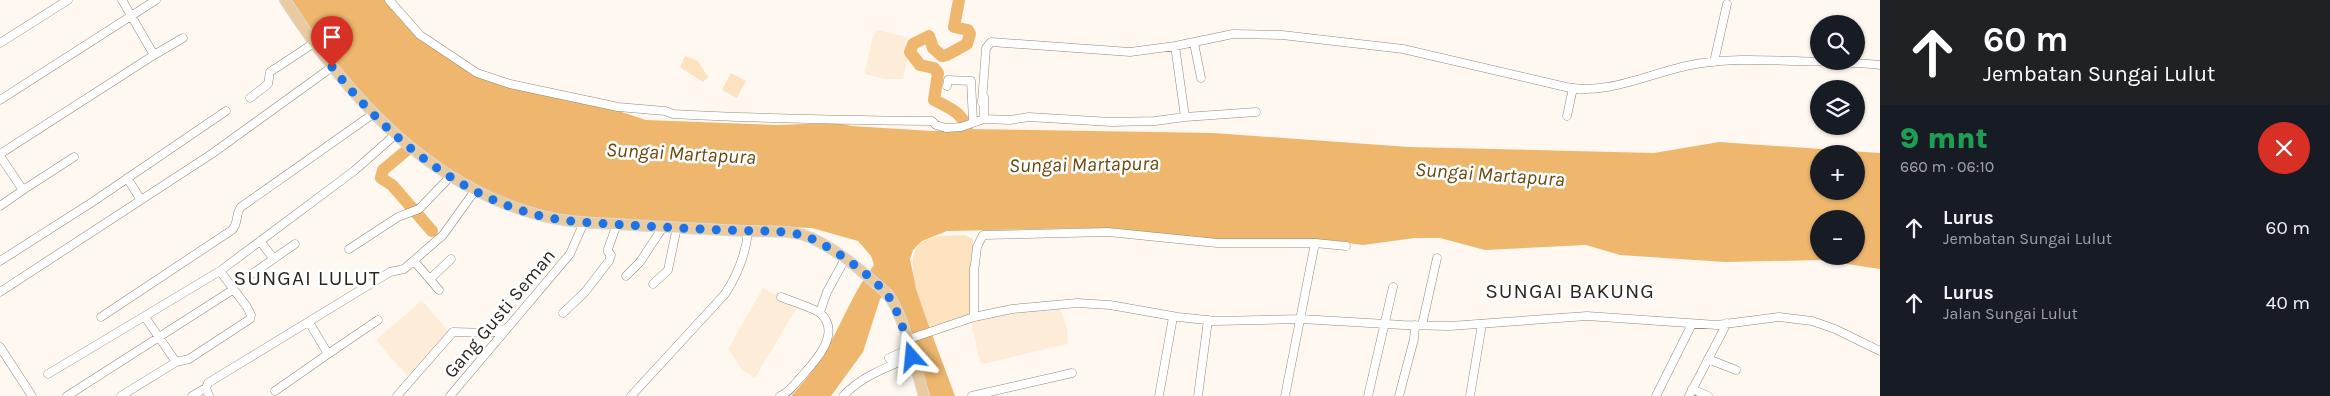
<!DOCTYPE html>
<html lang="id">
<meta charset="utf-8">
<style>
:root{--surface:#171b24;--page:#242831;--text:#f1f3f6;--muted:#9ea1a6}
body{margin:0;font-family:Karla,sans-serif;background:var(--page);color:var(--text);height:100vh;display:flex;flex-direction:column;font-size:19px;white-space:nowrap}
*{box-sizing:border-box;margin:0}
p{font-size:16px;color:var(--muted)}
.icon{flex:none;width:28px;height:28px;fill:none;stroke:currentColor;stroke-width:2;stroke-linecap:round;stroke-linejoin:round}
.map{position:relative;flex:1;overflow:hidden}
.details{display:flex;flex-direction:column;background:var(--surface);width:450px}
.details>*{flex:none}
.guide{background:#202124;color:#fff;overflow:hidden}
.buttons{position:absolute;left:1810px;top:15px;display:grid;gap:10px}
.buttons a{display:grid;place-items:center;width:55px;height:55px;border-radius:50%;background:var(--surface);box-shadow:0 1px 4px #0004;font-size:25px}
.pin{position:absolute;display:grid;place-items:center;width:42px;height:42px;color:#fff;margin:-51px -21px;border-radius:50% 50% 50% 0;rotate:-45deg;box-shadow:0 0 5px #0007}
.pin .icon{rotate:45deg}
.me{position:absolute;width:55px;margin:-28px;rotate:342deg;stroke-linejoin:round;filter:drop-shadow(0 0 4px #0008)}
.turn{display:flex;align-items:center;gap:18px;height:105px;padding:0 20px;font-size:22px}
.turn .icon{width:65px;height:65px;stroke-width:2.5}
.turn b{display:block;font-size:35px;line-height:42px}
.round{display:grid;place-items:center;flex:none;width:52px;height:52px;border-radius:26px;background:var(--page)}
.summary{display:flex;align-items:center;justify-content:space-between;height:85px;padding:0 20px}
h1{font-size:30px;font-weight:800;line-height:38px;color:#1e9e55}
ul{padding:0;list-style:none}
li{display:flex;align-items:center;gap:15px;height:75px;padding:0 20px}
li div{flex:1}
li b{display:block;font-size:19px}
li em{font-style:normal}
main{display:flex;flex:1;min-height:0}
.map>svg:first-child{display:block}
.built{fill:#fdedd8}
.green{fill:#fde2c0}
.water{fill:#eeb76d;fill-rule:evenodd}
.lines{fill:none;stroke-linecap:round;stroke-linejoin:round}
.river{stroke:#eeb76d;stroke-width:12}
.minor-casing{stroke:#968877;stroke-width:9}
.major-casing{stroke:#d9d8d7;stroke-width:12}
.minor{stroke:#fff;stroke-width:8}
.major{stroke:#eacba0;stroke-width:10}
.route{stroke:#1a73e8;stroke-width:9;stroke-dasharray:0 16.2}
.labels{text-anchor:middle;stroke-width:5;stroke-linejoin:round;paint-order:stroke}
.street-label{font-size:19px;fill:#2c261f;stroke:#fff}
.water-label{font-size:20px;font-style:italic;fill:#6b470c;stroke:#fff}
.quarter-label{font-size:21px;letter-spacing:1px;fill:#2c261f;stroke:#fff}
</style>
<main>
<div class="map">
<svg width="1880" height="396" viewBox="0 0 1880 396">
<rect width="100%" height="100%" fill="#fff8f1"/>
<path class="built" d="M877,30L907,37L904,47L909,51L903,79H884L865,74L872,39Z
M763,288L798,306L755,378L742,370L728,349Z
M422,300L448,331L407,376L376,340Z
M1060,309L1067,328L1068,344L982,364L980,362L971,322L1010,312Z"/>
<path class="green" d="M685,56L698,61L708,77L703,82L680,67Z
M731,73L746,81L737,98L722,90Z
M965,235L973,239L971,314L929,329C921,311 902,260 920,244C931,234 951,236 965,235Z"/>
<path class="water" d="M288,0H386L418,35L473,72L600,105L646,120L775,125L836,123L852,126L932,131L967,129L1213,133L1409,147L1654,153L1719,142L1880,153V269L1821,260L1725,262L1620,255L1586,245L1485,250L1440,238H1415L1363,245L1324,240L1241,242L1088,228L947,231L922,241L913,250L910,259L916,289L927,321L955,396H930L897,298L891,289L880,299L863,352L831,396H791C806,380 820,362 830,343C845,316 855,289 874,265L871,256L858,241L812,228L566,218L520,205L464,180L407,138L349,84ZM1819,154H1856V191H1819ZM1819,219H1856V256H1819Z"/>
<g class="lines">
<path class="river" d="M959,0L954,27L968,30L970,34L967,44L947,55L942,56L933,48L929,36L913,44L910,52L920,65L934,68L938,73L934,100C953,110 965,113 968,136
M419,140L383,170L381,178L392,185L432,231"/>
<defs>
<path id="minor" d="M389,0L420,35L477,73L510,84L618,107L665,111L673,114C759,119 846,120 932,121L936,125L946,128L961,127L984,119L1010,120L1029,117L1111,122L1155,121L1185,117
M0,43L68,0
M1194,43L1201,78
M1175,46L1185,117L1256,112
M154,55L183,38
M1714,62L1727,4
M947,86L948,80L971,81L973,121
M250,98L268,84L270,72L314,43
M0,100L156,0
M982,102L986,48L991,42L1130,52L1175,46L1233,34L1282,35L1403,49L1566,87C1610,96 1653,71 1696,64C1729,58 1763,60 1796,61C1824,62 1852,62 1880,65
M1567,116L1573,88
M984,119V97
M0,154L154,55L122,0
M0,156L23,190L0,206
M127,178L141,200
M23,190L74,157
M260,241L273,258
M349,249L398,217L419,209L450,177
M0,261L94,201L226,111
M414,261L439,290
M974,273L977,247L983,235L1108,232L1217,243H1315
M249,276L295,244
M626,276L640,262L663,227
M430,279L451,259
M653,284L668,270L677,227
M0,292L213,153L332,67
M820,312L827,292L845,259
M563,313L585,292L609,261L611,255L608,252V249L617,224
M101,317L232,230C239,223 235,214 241,207L373,114
M974,317V268
M1422,325L1437,258
M906,340L974,317L1012,309L1077,303L1110,305L1178,317L1216,321L1301,319L1403,325L1450,326L1587,316L1717,325L1779,317L1812,321L1835,329L1880,351
M0,347L32,396
M328,354L378,320
M889,358L909,349
M1708,359L1736,370
M176,362L189,359L250,319L251,315L247,307L220,271
M48,374L220,271L354,171L396,134
M1692,389L1708,396
M275,391L328,354L309,322
M67,396L234,289
M121,396L176,362L145,317
M192,396L206,388
M209,396L206,388L208,383L390,272L404,269L443,235L474,192
M397,396L453,332L489,333L505,329
M450,396L570,254L584,222
M631,396L725,294C738,274 746,255 748,231
M780,396C788,393 794,385 800,378C814,363 843,333 820,313C816,309 788,300 781,297
M843,396C862,376 887,367 912,357
M972,396L1072,373
M1159,396L1173,317
M1198,396L1208,320
M1285,396L1315,243L1346,246
M1368,396L1393,287
M1399,396L1414,339L1415,325
M1470,396L1482,324
M1656,396L1692,324
M1689,396L1727,323"/>
<path id="major" d="M285,0C346,95 427,185 539,215C564,222 591,223 617,224C659,227 702,229 744,231C766,232 789,229 809,237C830,246 850,261 867,276C875,283 885,290 891,299C905,320 916,370 924,396"/>
</defs>
<use href="#minor" class="minor-casing"/>
<use href="#major" class="major-casing"/>
<use href="#minor" class="minor"/>
<use href="#major" class="major"/>
</g>
<g class="lines">
<path class="route" d="M332,67C384,134 457,196 541,216C570,223 599,223 628,225C677,228 727,231 776,231C787,233 799,233 810,238C832,247 881,281 892,302C901,318 906,339 912,357"/>
</g>
<g class="labels">
<g class="street-label">
<text transform="translate(499 313) rotate(-50)" y="7">Gang Gusti Seman</text>
</g>
<g class="water-label">
<text transform="translate(681 153) rotate(3)" y="7">Sungai Martapura</text>
<text transform="translate(1084 164) rotate(-1)" y="7">Sungai Martapura</text>
<text transform="translate(1490 174) rotate(4)" y="7">Sungai Martapura</text>
</g>
<g class="quarter-label">
<text x="307" y="285">SUNGAI LULUT</text>
<text x="1570" y="298">SUNGAI BAKUNG</text>
</g>
</g>
</svg>
<div class="buttons">
<a><svg class="icon" aria-label="search" viewBox="0 0 24 24"><circle cx="10" cy="10" r="6"/><path d="M15 15l6 6"/></svg></a>
<a><svg class="icon" aria-label="layers" viewBox="0 0 24 24"><path d="M12 4l9 5-9 5-9-5zM3 14l9 5 9-5"/></svg></a>
<a>+</a>
<a>−</a>
</div>
<div class="pin" style="left:332px;top:67px;background:#d93025"><svg class="icon" aria-label="arrive" viewBox="0 0 24 24"><path d="M6 21V4h12l-3 4 3 4H6"/></svg></div>
<svg class="me" style="left:912px;top:357px" viewBox="-20 -20 40 40"><path d="M0-17L14 15 0 8-14 15z" fill="#1a73e8" stroke="#fff" stroke-width="4"/></svg>
</div>
<section class="details">
<div class="guide">
<div class="turn"><svg class="icon" aria-label="ahead" viewBox="0 0 24 24"><path d="M12 20V5M6 11l6-6 6 6"/></svg><div><b>60 m</b>Jembatan Sungai Lulut</div></div>
</div>
<div class="summary"><div><h1>9 mnt</h1><p>660 m · 06:10</p></div><a class="round" style="background:#d93025;color:#fff"><svg class="icon" aria-label="close" viewBox="0 0 24 24"><path d="M6 6l12 12M18 6L6 18"/></svg></a></div>
<ul>
<li><svg class="icon" aria-label="ahead" viewBox="0 0 24 24"><path d="M12 20V5M6 11l6-6 6 6"/></svg><div><b>Lurus</b><p>Jembatan Sungai Lulut</p></div><em>60 m</em></li>
<li><svg class="icon" aria-label="ahead" viewBox="0 0 24 24"><path d="M12 20V5M6 11l6-6 6 6"/></svg><div><b>Lurus</b><p>Jalan Sungai Lulut</p></div><em>40 m</em></li>
</ul>
</section>
</main>
